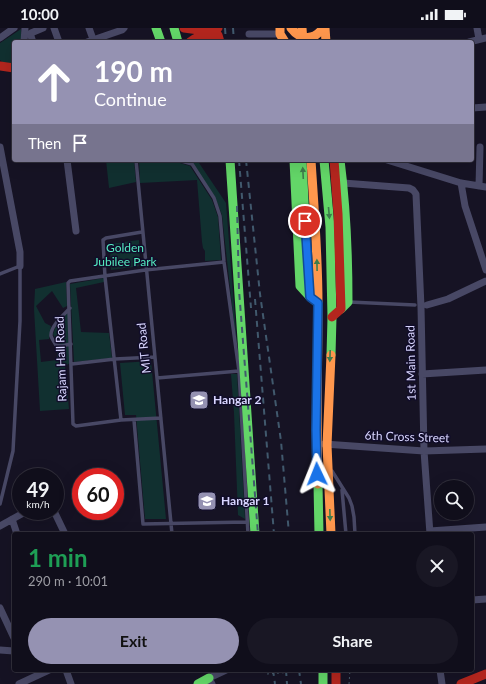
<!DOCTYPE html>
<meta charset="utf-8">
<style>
:root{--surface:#100e1b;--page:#191724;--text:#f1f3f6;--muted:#9c9ca3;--line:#302e3a;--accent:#9592b2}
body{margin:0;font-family:Lato,sans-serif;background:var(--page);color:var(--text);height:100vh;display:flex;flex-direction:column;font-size:15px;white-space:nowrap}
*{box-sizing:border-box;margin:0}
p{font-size:13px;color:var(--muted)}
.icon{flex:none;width:22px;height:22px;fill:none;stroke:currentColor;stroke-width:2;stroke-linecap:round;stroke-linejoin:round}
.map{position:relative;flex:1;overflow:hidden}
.sheet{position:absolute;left:12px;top:504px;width:462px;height:140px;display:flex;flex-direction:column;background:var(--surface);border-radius:4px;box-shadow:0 4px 16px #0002,0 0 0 1px var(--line)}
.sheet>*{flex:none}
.guide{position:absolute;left:12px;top:12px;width:462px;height:122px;border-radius:4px;box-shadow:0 4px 16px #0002,0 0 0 1px var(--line);background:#9592b2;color:#fff;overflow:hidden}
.fabs{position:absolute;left:434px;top:452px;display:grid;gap:8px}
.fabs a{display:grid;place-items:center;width:40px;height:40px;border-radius:50%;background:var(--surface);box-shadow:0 4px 16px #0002,0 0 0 1px var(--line);font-size:20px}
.speed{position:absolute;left:12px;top:440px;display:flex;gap:8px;font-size:20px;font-weight:700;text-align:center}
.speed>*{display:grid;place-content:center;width:52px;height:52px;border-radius:50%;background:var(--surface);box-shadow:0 4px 16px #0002,0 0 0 1px var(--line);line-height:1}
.speed small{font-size:10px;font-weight:400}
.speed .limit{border:6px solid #d22;background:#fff;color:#111}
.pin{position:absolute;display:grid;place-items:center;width:34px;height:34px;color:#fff;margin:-17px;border:2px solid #fff;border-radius:50%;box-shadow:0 1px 4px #0007}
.me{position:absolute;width:44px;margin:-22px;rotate:358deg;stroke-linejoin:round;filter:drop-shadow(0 0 3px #0008)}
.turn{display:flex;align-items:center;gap:14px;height:84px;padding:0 16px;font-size:18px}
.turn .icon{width:52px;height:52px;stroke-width:2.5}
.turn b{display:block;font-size:28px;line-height:34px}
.then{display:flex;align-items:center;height:38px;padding:0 16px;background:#0003;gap:8px;font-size:15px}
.round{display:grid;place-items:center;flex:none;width:42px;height:42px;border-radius:21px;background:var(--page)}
.head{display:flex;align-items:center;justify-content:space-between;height:68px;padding:0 16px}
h1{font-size:24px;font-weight:700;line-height:30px;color:#1e9e55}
.primary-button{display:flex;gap:8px;margin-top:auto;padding:8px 16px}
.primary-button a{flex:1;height:46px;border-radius:24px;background:var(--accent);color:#111;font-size:16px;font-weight:700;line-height:46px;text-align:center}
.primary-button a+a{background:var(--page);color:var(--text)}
.status{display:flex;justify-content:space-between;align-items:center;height:28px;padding:0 20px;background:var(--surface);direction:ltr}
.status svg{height:11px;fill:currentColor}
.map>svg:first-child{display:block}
.green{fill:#113030}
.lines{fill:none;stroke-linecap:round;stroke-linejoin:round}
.path{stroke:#485b6c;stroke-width:1;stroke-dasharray:2 3;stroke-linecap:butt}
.lane{stroke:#484865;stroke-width:3.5}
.street{stroke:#484865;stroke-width:7}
.fast{stroke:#63d668;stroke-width:9}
.slow{stroke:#ff974d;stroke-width:9}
.jam{stroke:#b3261e;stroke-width:9}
.rail{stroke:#41596d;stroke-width:2;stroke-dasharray:6 5;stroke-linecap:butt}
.path-bridge{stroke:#485b6c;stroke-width:1;stroke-dasharray:2 3;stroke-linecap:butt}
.slow-bridge{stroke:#ff974d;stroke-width:9}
.oneway{fill:#3e7c4c}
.route-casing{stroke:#114b97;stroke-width:10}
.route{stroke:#1a73e8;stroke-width:7}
.labels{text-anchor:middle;stroke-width:3;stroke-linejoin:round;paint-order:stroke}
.park-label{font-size:12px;fill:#55ecc1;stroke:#110d2a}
.street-label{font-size:12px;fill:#d9d6ff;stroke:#110d2a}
.poi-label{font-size:12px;font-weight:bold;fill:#d9d6ff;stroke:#110d2a;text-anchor:start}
</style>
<div class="status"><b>10:00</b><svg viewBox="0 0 49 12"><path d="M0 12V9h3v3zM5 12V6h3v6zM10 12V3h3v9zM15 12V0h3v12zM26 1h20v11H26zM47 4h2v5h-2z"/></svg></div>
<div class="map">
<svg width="486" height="656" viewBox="0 0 486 656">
<rect width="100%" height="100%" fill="#161324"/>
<path class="green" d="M21,1L22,14H14V36L2,34L0,32V15Z
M106,132H134L136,154L109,160Z
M139,132H170L190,138L212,172L218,189L221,232L205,233V223L203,220L202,214L197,152L140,155Z
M183,132H197L226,175L239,341L222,187L215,169L192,135Z
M139,212L140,238L111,242L110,216Z
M104,250V254L76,260L81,304L109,305L112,330L74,334L70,256Z
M66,254L67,278L63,280L52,263L36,278L45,295L51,298L49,311L39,312L41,334L57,332V319L69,318L70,335L65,338L69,381L40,383L34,281L35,261Z
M68,284L69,315L61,317L56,313L53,306L56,298Z
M151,333L166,491H145L136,387H125L120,335Z
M231,346H237L245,491L238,487L234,385Z"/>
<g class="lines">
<path class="path" d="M267,642V646
M304,642V643
M349,656L350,642"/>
<path class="lane" d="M136,132C147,257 161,381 172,506
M178,132L192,136L214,170L220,188L224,234L239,343
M0,246L20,238V293L13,423L0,476
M349,274L415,277
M70,280C64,287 50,298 51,308C52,311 54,314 56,317L61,318L71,316
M72,336L115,331L155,329
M157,350L239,343L248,506
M161,390L121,392L76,398L73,396L68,255L70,253L145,242L224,234
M121,392L105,249L103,212L106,210L142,204
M134,392L143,496L247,494
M332,443L349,470L352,478L354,489L355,506
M342,462L346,506"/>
<path class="street" d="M54,0L59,14
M89,0L94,14
M477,0L479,11
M249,6H280
M0,10L14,0
M24,14L25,0
M33,14L31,8V5L43,0
M87,14L122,2L124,0
M469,14L486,10
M472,80L486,79
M0,119L20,224V238
M67,132L76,203
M387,132L461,155L486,159
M343,155L409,160L413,162L416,166L421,279L424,423L430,506
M461,155L465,178L486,242
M479,158L480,119
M427,277L448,271L486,253
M422,346L486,342
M324,416L424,423L486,421
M54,483L65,506
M12,491L17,506
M0,498L27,483
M430,503L486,499
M472,572L486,571
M0,580L14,610
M0,622L14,623
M66,642L71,656
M440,642L442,656
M19,656L49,642
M212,656L209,650L226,642"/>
<path class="fast" d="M156,0L161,14
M174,0L178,14
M230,132L255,506
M294,132L300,258L310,269
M302,132L308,254L310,269L318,275
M324,132L330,199L332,289L331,327
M340,132C346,179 348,226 348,274L341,281
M318,456L319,506
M323,642V656
M198,656L209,650"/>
<path class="slow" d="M280,0V6L285,14
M302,0L303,14
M325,0L326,14
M311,132C314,180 318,228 318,275C318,336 316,396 318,456
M331,327L327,417L331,506"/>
<path class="jam" d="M184,0L199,2L218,0
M190,14C198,7 208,6 218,7L220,14
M0,38L14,40
M332,289L341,281L338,186L334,132
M336,642V656
M461,656L486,646"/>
<path class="rail" d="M225,0L226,14
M233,0L234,14
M239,132L251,280
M246,132L260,266L281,413L289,506
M237,178L239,262L258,506
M255,271L274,506
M273,642L275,656
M286,642L287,656
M299,642L301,656"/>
<path class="path-bridge" d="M267,646L317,642"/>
<path class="slow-bridge" d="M291,0C300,12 314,13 323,0"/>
</g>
<defs><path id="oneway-solid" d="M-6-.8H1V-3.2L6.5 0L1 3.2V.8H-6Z"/></defs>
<g class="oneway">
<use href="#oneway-solid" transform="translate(303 145) rotate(-93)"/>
<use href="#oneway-solid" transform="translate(329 185) rotate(85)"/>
<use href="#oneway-solid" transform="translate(317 237) rotate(-91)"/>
<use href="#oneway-solid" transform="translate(330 328) rotate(92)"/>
<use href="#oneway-solid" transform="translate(330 487) rotate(88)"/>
</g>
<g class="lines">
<defs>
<path id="route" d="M305,193L310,269L318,275L316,402L317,446"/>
</defs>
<use href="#route" class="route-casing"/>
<use href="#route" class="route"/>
</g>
<defs>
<symbol id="university-square" viewBox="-11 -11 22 22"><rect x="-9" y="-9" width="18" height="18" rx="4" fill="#9592b2" stroke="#110d2a"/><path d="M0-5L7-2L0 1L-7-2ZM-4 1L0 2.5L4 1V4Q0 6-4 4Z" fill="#fff"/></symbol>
</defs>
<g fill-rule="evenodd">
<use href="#university-square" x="188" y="361" width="22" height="22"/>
<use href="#university-square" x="196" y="462" width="22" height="22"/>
</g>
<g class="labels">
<g class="park-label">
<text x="125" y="224">Golden<tspan x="125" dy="14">Jubilee Park</tspan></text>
</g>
<g class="street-label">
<text transform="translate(144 320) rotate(-96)" y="4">MIT Road</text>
<text transform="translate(61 331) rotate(-92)" y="4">Rajam Hall Road</text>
<text transform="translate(411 335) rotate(-91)" y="4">1st Main Road</text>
<text transform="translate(407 409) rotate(2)" y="4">6th Cross Street</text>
</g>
<g class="poi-label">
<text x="213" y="376">Hangar 2</text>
<text x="221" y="477">Hangar 1</text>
</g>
</g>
</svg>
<div class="fabs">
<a><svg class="icon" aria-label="search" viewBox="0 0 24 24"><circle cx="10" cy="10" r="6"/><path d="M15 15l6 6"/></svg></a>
</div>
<div class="speed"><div>49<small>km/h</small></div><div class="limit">60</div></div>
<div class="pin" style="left:305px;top:193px;background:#d93025"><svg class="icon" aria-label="arrive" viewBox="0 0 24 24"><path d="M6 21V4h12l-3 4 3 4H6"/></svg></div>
<svg class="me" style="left:317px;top:446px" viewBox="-20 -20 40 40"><path d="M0-17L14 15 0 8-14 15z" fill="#1a73e8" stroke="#fff" stroke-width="4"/></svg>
<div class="guide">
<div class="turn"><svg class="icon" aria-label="ahead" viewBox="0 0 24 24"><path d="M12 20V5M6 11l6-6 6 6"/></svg><div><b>190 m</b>Continue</div></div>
<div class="then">Then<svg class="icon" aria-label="arrive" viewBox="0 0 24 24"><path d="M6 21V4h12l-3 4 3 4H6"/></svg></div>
</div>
<section class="sheet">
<div class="head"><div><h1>1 min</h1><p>290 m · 10:01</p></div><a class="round"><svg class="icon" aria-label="close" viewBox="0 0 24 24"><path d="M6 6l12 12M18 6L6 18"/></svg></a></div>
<div class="primary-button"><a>Exit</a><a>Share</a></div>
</section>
</div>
